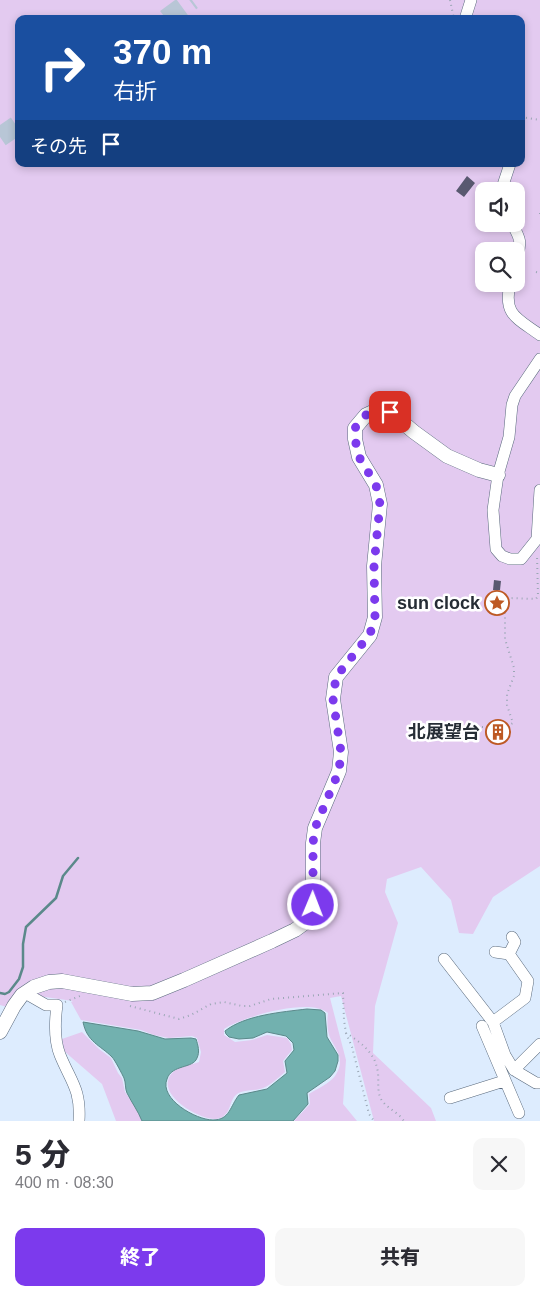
<!DOCTYPE html>
<html lang="ja">
<meta charset="utf-8">
<style>
:root{--surface:#fff;--page:#f7f7f7;--text:#2b2b33;--muted:#7c7c81;--accent:#7c3aed}
body{margin:0;font-family:Arial,"Noto Sans JP",sans-serif;background:var(--page);color:var(--text);height:100vh;display:flex;flex-direction:column;font-size:19px;white-space:nowrap}
*{box-sizing:border-box;margin:0}
p{font-size:16px;color:var(--muted)}
.icon{flex:none;width:28px;height:28px;fill:none;stroke:currentColor;stroke-width:2;stroke-linecap:round;stroke-linejoin:round}
.map{position:relative;height:1121px;overflow:hidden}
.details{display:flex;flex-direction:column;background:var(--surface);flex:1}
.details>*{flex:none}
.banner{position:absolute;left:15px;top:15px;width:510px;height:152px;border-radius:10px;box-shadow:0 2px 8px #0003;background:#1a4fa0;color:#fff;overflow:hidden}
.tools{position:absolute;left:475px;top:182px;display:grid;gap:10px}
.tools a{display:grid;place-items:center;width:50px;height:50px;border-radius:10px;background:var(--surface);box-shadow:0 2px 8px #0003;font-size:25px}
.pin{position:absolute;display:grid;place-items:center;width:42px;height:42px;color:#fff;margin:-21px;border-radius:10px;box-shadow:0 2px 8px #0006}
.me{position:absolute;width:55px;margin:-28px;rotate:1deg;stroke-linejoin:round;filter:drop-shadow(0 0 4px #0008)}
.turn{display:flex;align-items:center;gap:18px;height:105px;padding:0 15px;font-size:22px}
.turn .icon{width:65px;height:65px;stroke-width:2.5}
.turn b{display:block;font-size:35px;line-height:42px}
.then{display:flex;align-items:center;height:48px;padding:0 15px;background:#0003;gap:10px;font-size:19px}
.round{display:grid;place-items:center;flex:none;width:52px;height:52px;border-radius:10px;background:var(--page)}
.overview{display:flex;align-items:center;justify-content:space-between;height:85px;padding:0 15px}
h1{font-size:30px;font-weight:800;line-height:38px}
.primary-button{display:flex;gap:10px;margin-top:auto;padding:10px 15px}
.primary-button a{flex:1;height:58px;border-radius:10px;background:var(--accent);color:#fff;font-size:20px;font-weight:800;line-height:58px;text-align:center}
.primary-button a+a{background:var(--page);color:var(--text)}
.map>svg:first-child{display:block}
.green{fill:#e3caf0;fill-rule:evenodd}
.water{fill:#72b1af;stroke:#5b898a}
.lines{fill:none;stroke-linecap:round;stroke-linejoin:round}
.stream{stroke:#5b898a;stroke-width:2.5}
.building{fill:#595970}
.motorway-tunnel{stroke:#b8c6d6;stroke-width:20;stroke-dasharray:20 10;stroke-linecap:butt}
.minor-casing{stroke:#59697c;stroke-width:12}
.tertiary-casing{stroke:#59697c;stroke-width:15}
.path{stroke:#9ba7b5;stroke-width:2;stroke-dasharray:1 4;stroke-linecap:butt}
.minor{stroke:#fff;stroke-width:11}
.tertiary{stroke:#fff;stroke-width:14}
.route{stroke:#7c3aed;stroke-width:9;stroke-dasharray:0 16.2}
.labels{text-anchor:middle;stroke-width:5;stroke-linejoin:round;paint-order:stroke}
.poi-label{font-size:18px;font-weight:bold;fill:#262d35;stroke:#fff;text-anchor:end}
</style>
<div class="map">
<svg width="540" height="1121" viewBox="0 0 540 1121">
<rect width="100%" height="100%" fill="#ddecfe"/>
<path class="green" d="M0,0H540V866L493,897L473,934L459,933L451,900L421,867L387,879L385,892L398,923L375,1006L373,1053L431,1108L436,1121H374L341,996L330,998L346,1060L343,1104L357,1121H294L310,1104L309,1094C317,1089 330,1083 335,1076C345,1061 338,1052 331,1040C327,1032 327,1021 328,1013C310,997 242,1017 224,1029V1035L235,1042L252,1040L267,1035L287,1038L291,1044L292,1050L283,1061L285,1072C279,1077 271,1085 263,1088C254,1092 241,1088 234,1097C229,1104 230,1118 215,1119C197,1119 151,1092 174,1071C180,1066 192,1065 199,1062L201,1052L197,1038L192,1036L169,1038L154,1035L141,1030L81,1020L71,1002L73,1001L38,996L33,983L7,1007L0,1005ZM19,19H521V164H19ZM484,191H516V224H484ZM484,251H516V284H484Z
M82,1032L99,1049L111,1058L118,1073L122,1078L125,1092L134,1105L142,1121H116L102,1084L64,1051L62,1039Z"/>
<path class="water" d="M307,1009L321,1010L325,1013L327,1037L338,1055V1061L335,1071L330,1077L307,1093L308,1104L293,1121H142C138,1111 132,1103 127,1093C125,1089 126,1083 124,1078C122,1074 115,1060 112,1057C100,1045 87,1042 83,1022L138,1031L165,1039L191,1038L196,1039C198,1045 200,1052 197,1058C193,1069 172,1064 167,1079C159,1099 196,1120 213,1120C230,1120 230,1106 239,1095L267,1089L287,1073L285,1061L294,1050L293,1043L286,1036L267,1032L253,1038L239,1039L229,1037L226,1034L225,1031C245,1015 282,1012 307,1009Z"/>
<g class="lines">
<path class="stream" d="M0,993L5,994L9,992L19,979L23,967V944L26,927L56,898L63,876L78,858"/>
</g>
<path class="building" d="M467,176L475,183L464,197L456,191Z
M494,580L501,581L500,590H493Z"/>
<g class="lines">
<path class="motorway-tunnel" d="M166,19L192,0
M0,137L19,124"/>
<defs>
<path id="minor" d="M465,19L471,0
M501,191L510,164
M512,224C521,239 522,243 516,260
M510,284C503,315 517,318 540,335
M540,359L515,396L512,405L509,437L498,475L493,510L496,549L502,556L510,559H521L537,539L540,490
M512,937L515,942L509,954L528,981L525,998L493,1022L505,1055L514,1070L536,1083H540
M495,952L509,954
M444,959L493,1022
M25,993L46,1005H57C55,1020 54,1040 60,1055C71,1082 81,1089 79,1121
M482,1026L519,1113
M514,1070L540,1044
M450,1098L504,1081"/>
<path id="tertiary" d="M0,1032L14,1006L22,995L34,987L49,982L62,981L132,994L152,993L184,980L272,941L295,930L306,922L313,905V843L315,828L339,771L341,752L333,699L336,677L370,635L375,617L374,566L380,504L376,485L359,457L355,439V428L366,415L379,409L390,412L414,432L447,456L479,470L498,475"/>
</defs>
<use href="#minor" class="minor-casing"/>
<use href="#tertiary" class="tertiary-casing"/>
<path class="path" d="M450,0L454,19
M521,117L540,120
M438,164L440,166L442,164
M540,213V217
M536,272L540,273
M482,727L507,726L513,723L507,705V694L514,676V668L505,639V601L509,598L536,599L538,596L537,555
M65,1002L80,996
M130,1006L179,1019L191,1015L211,1004L224,1002L242,1006H250L271,999L343,993L344,1020L346,1033C359,1041 374,1052 377,1068C380,1078 376,1089 381,1099C386,1108 398,1112 404,1121
M346,1033L352,1047L369,1114L374,1121"/>
<use href="#minor" class="minor"/>
<use href="#tertiary" class="tertiary"/>
</g>
<g class="lines">
<path class="route" d="M313,905V843L315,828L339,771L341,752L333,699L336,677L370,634L375,617L374,566L380,504L376,485L359,457L355,439V428L366,415L379,409L390,412"/>
</g>
<defs>
<symbol id="sight-ring" viewBox="-11 -11 22 22"><circle r="9.5" fill="#fff" stroke="#bd5924" stroke-width="1.5"/><path d="M0-6L1.8-2.2L6-1.7L2.9 1.2L3.7 5.4L0 3.3L-3.7 5.4L-2.9 1.2L-6-1.7L-1.8-2.2Z" fill="#bd5924"/></symbol>
<symbol id="building-ring" viewBox="-11 -11 22 22"><circle r="9.5" fill="#fff" stroke="#bd5924" stroke-width="1.5"/><path d="M-4-6H4V6H1V3H-1V6H-4ZM-2.5-4.3h1.7v1.8h-1.7ZM.8-4.3h1.7v1.8H.8ZM-2.5-1h1.7V.8h-1.7ZM.8-1h1.7V.8H.8Z" fill="#bd5924"/></symbol>
</defs>
<g fill-rule="evenodd">
<use href="#sight-ring" x="483" y="589" width="28" height="28"/>
<use href="#building-ring" x="484" y="718" width="28" height="28"/>
</g>
<g class="labels">
<g class="poi-label">
<text x="480" y="609">sun clock</text>
<text x="480" y="738">北展望台</text>
</g>
</g>
</svg>
<div class="tools">
<a><svg class="icon" aria-label="sound" viewBox="0 0 24 24"><path d="M4 9h4l5-4v14l-5-4H4zM17 9q2 3 0 6"/></svg></a>
<a><svg class="icon" aria-label="search" viewBox="0 0 24 24"><circle cx="10" cy="10" r="6"/><path d="M15 15l6 6"/></svg></a>
</div>
<div class="pin" style="left:390px;top:412px;background:#d93025"><svg class="icon" aria-label="arrive" viewBox="0 0 24 24"><path d="M6 21V4h12l-3 4 3 4H6"/></svg></div>
<svg class="me" style="left:313px;top:905px" viewBox="-20 -20 40 40"><circle r="17" fill="#7c3aed" stroke="#fff" stroke-width="3"/><path d="M0-11L8 9 0 5-8 9z" fill="#fff"/></svg>
<div class="banner">
<div class="turn"><svg class="icon" aria-label="right" viewBox="0 0 24 24"><path d="M7 20v-9h11M14 6l5 5-5 5"/></svg><div><b>370 m</b>右折</div></div>
<div class="then">その先<svg class="icon" aria-label="arrive" viewBox="0 0 24 24"><path d="M6 21V4h12l-3 4 3 4H6"/></svg></div>
</div>
</div>
<section class="details">
<div class="overview"><div><h1>5 分</h1><p>400 m · 08:30</p></div><a class="round"><svg class="icon" aria-label="close" viewBox="0 0 24 24"><path d="M6 6l12 12M18 6L6 18"/></svg></a></div>
<div class="primary-button"><a>終了</a><a>共有</a></div>
</section>
